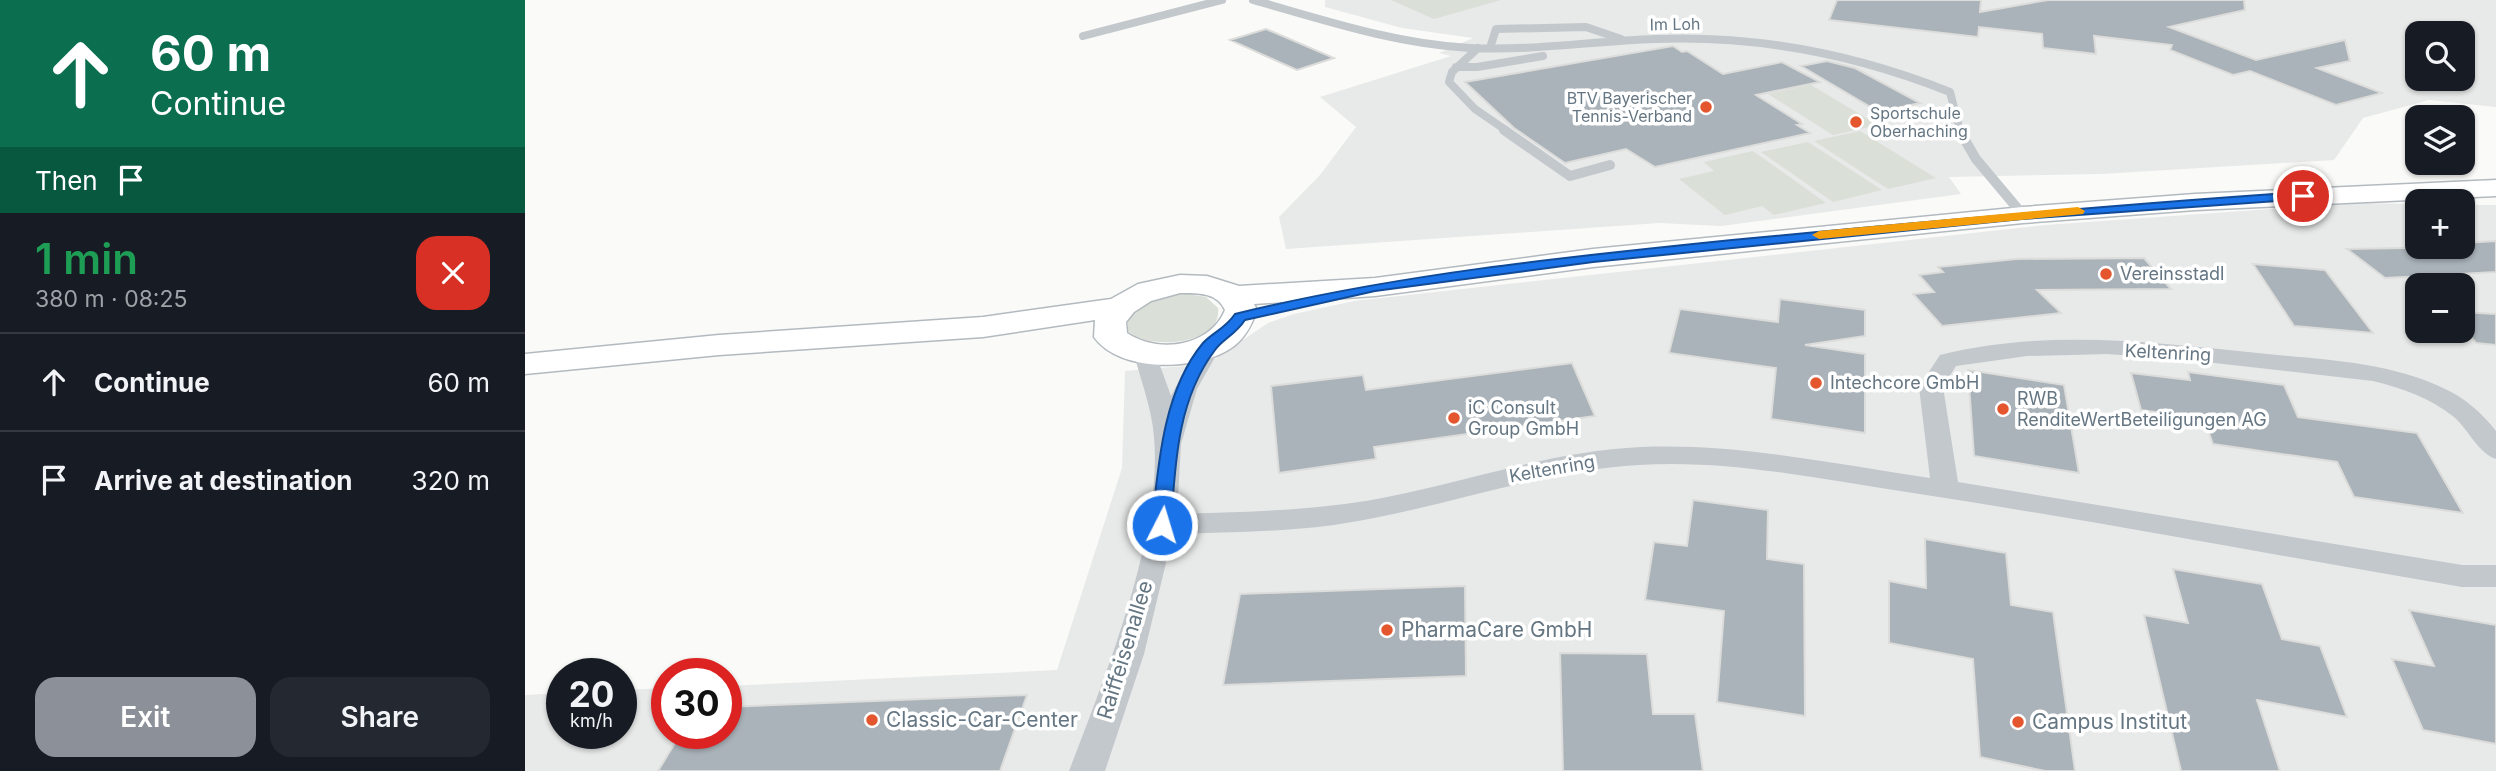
<!DOCTYPE html>
<meta charset="utf-8">
<style>
:root{--surface:#171b24;--page:#242831;--text:#f1f3f6;--muted:#9ea1a6;--line:#363941;--accent:#8c9099}
body{margin:0;font-family:Inter,sans-serif;background:var(--page);color:var(--text);height:100vh;display:flex;flex-direction:column;font-size:26px;white-space:nowrap}
*{box-sizing:border-box;margin:0}
p{font-size:23px;color:var(--muted)}
.icon{flex:none;width:38px;height:38px;fill:none;stroke:currentColor;stroke-width:2;stroke-linecap:round;stroke-linejoin:round}
.map{position:relative;flex:1;overflow:hidden}
.sheet{display:flex;flex-direction:column;background:var(--surface);width:525px}
.sheet>*{flex:none}
.guide{background:#0b6e4f;color:#fff;overflow:hidden}
.fabs{position:absolute;left:1880px;top:21px;display:grid;gap:14px}
.fabs a{display:grid;place-items:center;width:70px;height:70px;border-radius:14px;background:var(--surface);box-shadow:0 2px 5px #0004;font-size:35px}
.speed{position:absolute;left:21px;top:658px;display:flex;gap:14px;font-size:35px;font-weight:700;text-align:center}
.speed>*{display:grid;place-content:center;width:91px;height:91px;border-radius:50%;background:var(--surface);box-shadow:0 2px 5px #0004;line-height:1}
.speed small{font-size:18px;font-weight:400}
.speed .limit{border:10px solid #d22;background:#fff;color:#111}
.pin{position:absolute;display:grid;place-items:center;width:60px;height:60px;color:#fff;margin:-30px;border:4px solid #fff;border-radius:50%;box-shadow:0 2px 7px #0007}
.me{position:absolute;width:77px;margin:-38px;rotate:5deg;stroke-linejoin:round;filter:drop-shadow(0 0 5px #0008)}
.turn{display:flex;align-items:center;gap:24px;height:147px;padding:0 35px;font-size:32px}
.turn .icon{width:91px;height:91px;stroke-width:2.5}
.turn b{display:block;font-size:49px;line-height:60px}
.then{display:flex;align-items:center;height:66px;padding:0 35px;background:#0003;gap:14px;font-size:26px}
.round{display:grid;place-items:center;flex:none;width:74px;height:74px;border-radius:21px;background:var(--page)}
.summary{display:flex;align-items:center;justify-content:space-between;height:119px;padding:0 35px}
h1{font-size:42px;font-weight:600;line-height:52px;color:#1e9e55}
.cta{display:flex;gap:14px;margin-top:auto;padding:14px 35px}
.cta a{flex:1;height:80px;border-radius:21px;background:var(--accent);color:#fff;font-size:28px;font-weight:600;line-height:80px;text-align:center}
.cta a+a{background:var(--page);color:var(--text)}
ul{padding:0;list-style:none}
li{display:flex;align-items:center;gap:21px;height:98px;padding:0 35px;border-top:2px solid var(--line)}
li div{flex:1}
li b{display:block;font-size:26px}
li em{font-style:normal}
main{display:flex;flex:1;min-height:0}
.map>svg:first-child{display:block}
.built{fill:#e8e9e9;fill-rule:evenodd}
.green{fill:#dadfd7}
.building{fill:#aab3b9;stroke:#dcdcda;stroke-width:2}
.lines{fill:none;stroke-linecap:round;stroke-linejoin:round}
.secondary-casing{stroke:#b3babf;stroke-width:3}
.lane-far1{stroke:#c3c8cc;stroke-width:8}
.lane{stroke:#c3c8cc;stroke-width:10}
.street{fill:#c3c8cc;fill-rule:evenodd}
.secondary{fill:#fff;fill-rule:evenodd}
.route{fill:#1a73e8;stroke:#114b97;stroke-width:2}
.slow{fill:#f59e0b}
.poi-dot{fill:#e4572e;stroke:#fff;stroke-width:2.5}
.labels{text-anchor:middle;stroke-width:7;stroke-linejoin:round;paint-order:stroke}
.far-street-label{font-size:16px;fill:#657683;stroke:#fff}
.far-poi-label{font-size:16px;fill:#657683;stroke:#fff;text-anchor:end}
.poi-label{font-size:18px;fill:#657683;stroke:#fff;text-anchor:start}
.street-label{font-size:18px;fill:#657683;stroke:#fff}
.near-poi-label{font-size:21px;fill:#657683;stroke:#fff;text-anchor:start}
.near-street-label{font-size:21px;fill:#657683;stroke:#fff}
</style>
<main>
<section class="sheet">
<div class="guide">
<div class="turn"><svg class="icon" aria-label="ahead" viewBox="0 0 24 24"><path d="M12 20V5M6 11l6-6 6 6"/></svg><div><b>60 m</b>Continue</div></div>
<div class="then">Then<svg class="icon" aria-label="arrive" viewBox="0 0 24 24"><path d="M6 21V4h12l-3 4 3 4H6"/></svg></div>
</div>
<div class="summary"><div><h1>1 min</h1><p>380 m · 08:25</p></div><a class="round" style="background:#d93025;color:#fff"><svg class="icon" aria-label="close" viewBox="0 0 24 24"><path d="M6 6l12 12M18 6L6 18"/></svg></a></div>
<ul>
<li><svg class="icon" aria-label="ahead" viewBox="0 0 24 24"><path d="M12 20V5M6 11l6-6 6 6"/></svg><div><b>Continue</b></div><em>60 m</em></li>
<li><svg class="icon" aria-label="arrive" viewBox="0 0 24 24"><path d="M6 21V4h12l-3 4 3 4H6"/></svg><div><b>Arrive at destination</b></div><em>320 m</em></li>
</ul>
<div class="cta"><a>Exit</a><a>Share</a></div>
</section>
<div class="map">
<svg width="1971" height="771" viewBox="0 0 1971 771">
<rect width="100%" height="100%" fill="#fafaf8"/>
<path class="built" d="M800,0H1971V107L1904,100L1838,118L1809,160L1576,174L1424,177L1436,194L1196,226L1134,223L761,249L754,217L795,175L831,127L795,97L926,56L914,53L948,38L877,28L800,7ZM1892,33H1937V79H1892Z
M1828,203L1892,204V247H1937V205H1971V771H0V695L37,693V733H96V690L142,688V733H201V686L532,670L597,468L600,371L682,364L743,323L769,314L829,301L1521,225ZM1892,285H1937V331H1892Z"/>
<path class="green" d="M866,0H976L909,19Z
M1286,85L1353,125L1308,135L1243,94Z
M1335,131L1411,178L1363,189L1289,141Z
M1283,142L1357,190L1308,202L1236,152Z
M1228,151L1301,203L1249,215L1237,206L1200,215L1154,179L1189,171L1179,162Z
M657,293L681,297L693,308C698,345 624,351 603,331V316L618,303Z"/>
<path class="building" d="M1312,0H1456L1455,12L1523,0H1719L1720,10L1644,27L1731,60L1820,40L1825,61L1792,68L1857,93L1811,105L1725,71L1708,75L1645,50L1647,45L1569,36L1571,54L1518,48L1517,34L1454,27L1453,37L1304,20Z
M741,29L809,58L772,70L705,40Z
M1148,46L1157,52L1162,51L1198,74L1257,62L1295,82L1231,95L1277,124L1272,125L1285,133L1130,167L1101,149L1040,163L989,128L940,82Z
M1302,61L1330,68L1395,103L1354,112L1276,66Z
M1971,241V272L1860,278L1822,249L1937,247V243Z
M1619,258L1646,289L1512,290L1536,313L1417,326L1388,294L1409,292L1394,275L1418,272L1413,267L1491,259Z
M1728,264L1800,270L1848,333L1769,326Z
M1255,299L1340,310V336L1280,345L1340,354V433L1246,419L1251,368L1144,353L1155,309L1253,322Z
M1937,312L1971,314V345L1951,343L1937,327Z
M1047,363L1070,416L849,447L851,459L754,473L746,386L838,375L841,390Z
M1443,370L1539,385L1554,473L1449,456Z
M1663,372L1759,385L1773,417L1892,433L1938,513L1829,497L1812,462L1688,444L1679,419L1616,410L1606,373L1665,380Z
M1168,500L1243,510L1242,559L1279,564L1280,716L1192,702L1199,611L1120,600L1129,542L1162,546Z
M1400,539L1481,553L1486,605L1528,612L1550,771H1520L1455,757L1448,659L1364,643V581L1401,588Z
M1648,569L1737,584L1757,639L1795,646L1822,717L1732,700L1755,771H1656L1619,615L1663,623Z
M940,586L941,676L698,685L715,594Z
M1884,610L1971,625V744L1898,730L1867,659L1909,666Z
M1035,653L1122,654L1128,714H1170L1178,771H1038Z
M502,695L475,771H133L156,733H201V707Z"/>
<g class="lines">
<defs>
<path id="secondary" d="M1971,180V196L1670,210L1498,223L1068,267L850,296L729,304L732,310C727,324 721,337 709,346C676,371 595,374 569,337L570,320L458,337L194,355L0,374V354L194,335L458,317L586,299L613,284L655,275L682,276L714,286L850,278L1068,249L1498,207L1670,194ZM655,293C672,293 692,292 700,310C685,347 633,354 602,333L601,322L609,312L626,301Z"/>
</defs>
<use href="#secondary" class="secondary-casing"/>
<path class="lane-far1" d="M728,0C799,20 870,44 945,48C1007,51 1068,41 1130,39C1232,35 1330,54 1425,92L1435,131
M558,36L697,0
M953,48L927,72L924,82L950,109L982,131
M965,48L971,29L1061,27L1096,39
M931,67H952L1018,56"/>
<path class="lane" d="M979,130L1045,176L1085,165
M1434,130L1451,159L1498,215"/>
<path class="street" d="M685,338L693,340L697,345L672,389L656,444L652,514C715,512 778,511 841,501C933,485 1023,451 1116,447C1212,443 1310,464 1405,478L1394,387L1415,355C1522,328 1633,343 1742,354C1801,360 1863,362 1918,388C1939,397 1957,413 1971,431V459C1954,454 1943,429 1929,417C1905,398 1877,388 1848,381L1663,360L1582,354L1502,356L1431,366L1418,387L1433,482L1937,565H1971V587H1937C1754,556 1571,521 1388,493C1298,480 1205,459 1114,465C1022,470 934,502 844,519C780,532 714,532 648,534L619,654L580,771H544C579,680 638,534 629,437C627,409 616,381 609,354L613,349H629L646,396L673,345L677,340Z"/>
<use href="#secondary" class="secondary"/>
</g>
<path class="route" d="M1778,192L1784,196L1782,199L1497,219L1068,262L850,291L720,320C710,335 698,339 690,350C652,400 650,465 646,525L637,532L627,525C633,466 638,391 678,343C688,332 700,329 710,314C873,274 1040,257 1207,240C1397,222 1587,205 1778,192Z"/>
<path class="slow" d="M1553,207L1560,211L1558,214L1294,239L1287,235L1294,231Z"/>
<g class="poi-dot">
<circle cx="1181" cy="107" r="7"/>
<circle cx="1331" cy="122" r="7"/>
<circle cx="1581" cy="274" r="7"/>
<circle cx="1291" cy="383" r="7"/>
<circle cx="1478" cy="409" r="7"/>
<circle cx="929" cy="418" r="7"/>
<circle cx="862" cy="630" r="7"/>
<circle cx="347" cy="720" r="7"/>
<circle cx="1493" cy="722" r="7"/>
</g>
<g class="labels">
<g class="far-street-label">
<text transform="translate(1150 24) rotate(-1)" y="6">Im Loh</text>
</g>
<g class="far-poi-label">
<text x="1167" y="104">BTV Bayerischer<tspan x="1167" dy="18">Tennis-Verband</tspan></text>
<text x="1345" y="119" text-anchor="start">Sportschule<tspan x="1345" dy="18">Oberhaching</tspan></text>
</g>
<g class="poi-label">
<text x="1595" y="280">Vereinsstadl</text>
<text x="1305" y="389">Intechcore GmbH</text>
<text x="1492" y="405">RWB<tspan x="1492" dy="21">RenditeWertBeteiligungen AG</tspan></text>
<text x="943" y="414">iC Consult<tspan x="943" dy="21">Group GmbH</tspan></text>
</g>
<g class="street-label">
<text transform="translate(1643 353) rotate(3)" y="6">Keltenring</text>
<text transform="translate(1027 469) rotate(-10)" y="6">Keltenring</text>
</g>
<g class="near-poi-label">
<text x="876" y="637">PharmaCare GmbH</text>
<text x="361" y="727">Classic-Car-Center</text>
<text x="1507" y="729">Campus Institut</text>
</g>
<g class="near-street-label">
<text transform="translate(600 650) rotate(-73)" y="7">Raiffeisenallee</text>
</g>
</g>
</svg>
<div class="fabs">
<a><svg class="icon" aria-label="search" viewBox="0 0 24 24"><circle cx="10" cy="10" r="6"/><path d="M15 15l6 6"/></svg></a>
<a><svg class="icon" aria-label="layers" viewBox="0 0 24 24"><path d="M12 4l9 5-9 5-9-5zM3 14l9 5 9-5"/></svg></a>
<a>+</a>
<a>−</a>
</div>
<div class="speed"><div>20<small>km/h</small></div><div class="limit">30</div></div>
<div class="pin" style="left:1778px;top:196px;background:#d93025"><svg class="icon" aria-label="arrive" viewBox="0 0 24 24"><path d="M6 21V4h12l-3 4 3 4H6"/></svg></div>
<svg class="me" style="left:637px;top:525px" viewBox="-20 -20 40 40"><circle r="17" fill="#1a73e8" stroke="#fff" stroke-width="3"/><path d="M0-11L8 9 0 5-8 9z" fill="#fff"/></svg>
</div>
</main>
